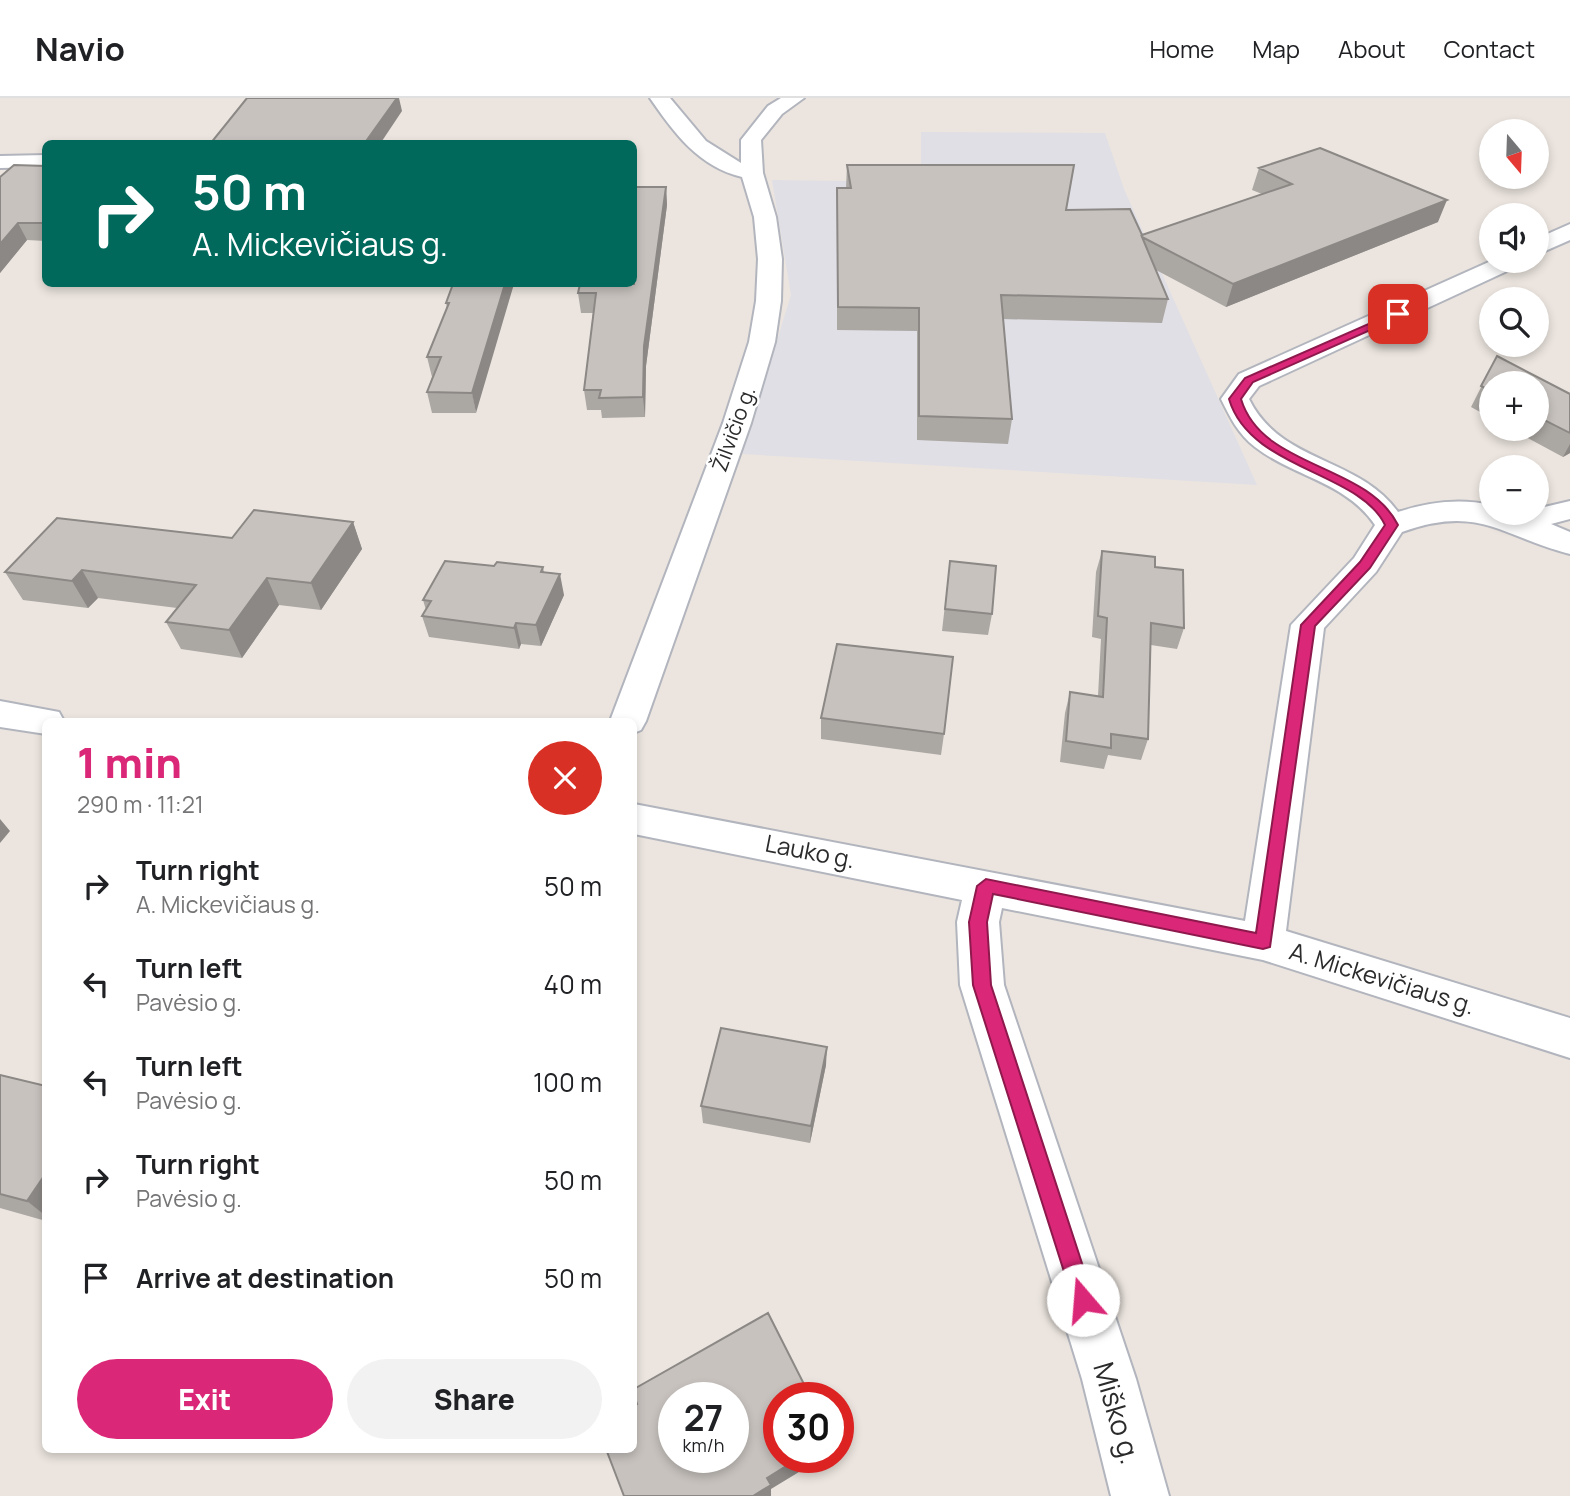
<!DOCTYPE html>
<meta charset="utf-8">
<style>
:root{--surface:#fff;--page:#f2f2f2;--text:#202124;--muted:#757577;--line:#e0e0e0;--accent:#db2777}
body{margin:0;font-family:Manrope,sans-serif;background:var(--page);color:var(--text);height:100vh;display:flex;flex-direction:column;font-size:26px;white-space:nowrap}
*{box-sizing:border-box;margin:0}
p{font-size:23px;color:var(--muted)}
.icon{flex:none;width:38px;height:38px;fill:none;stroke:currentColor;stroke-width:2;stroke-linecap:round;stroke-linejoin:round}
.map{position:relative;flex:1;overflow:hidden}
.drawer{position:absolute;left:42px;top:620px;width:595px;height:735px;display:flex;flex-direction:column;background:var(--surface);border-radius:10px;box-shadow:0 4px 10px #0003}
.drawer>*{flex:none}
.guide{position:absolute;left:42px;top:42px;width:595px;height:147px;border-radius:10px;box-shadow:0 4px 10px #0003;background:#00695c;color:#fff;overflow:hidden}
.needle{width:46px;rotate:161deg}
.tools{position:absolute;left:1479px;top:21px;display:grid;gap:14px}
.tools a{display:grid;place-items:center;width:70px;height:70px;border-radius:50%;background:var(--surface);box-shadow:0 4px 10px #0003;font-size:35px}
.speed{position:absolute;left:658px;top:1284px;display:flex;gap:14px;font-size:35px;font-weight:700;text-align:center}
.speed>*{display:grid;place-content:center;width:91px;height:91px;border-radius:50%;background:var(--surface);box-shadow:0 4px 10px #0003;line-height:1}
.speed small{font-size:18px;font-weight:400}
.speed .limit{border:10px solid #d22;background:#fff;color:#111}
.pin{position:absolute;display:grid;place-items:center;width:60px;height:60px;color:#fff;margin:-30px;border-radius:14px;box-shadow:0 4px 10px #0006}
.me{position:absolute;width:77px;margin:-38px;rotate:342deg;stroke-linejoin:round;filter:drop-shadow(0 0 5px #0008)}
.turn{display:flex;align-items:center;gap:24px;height:147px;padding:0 35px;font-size:32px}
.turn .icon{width:91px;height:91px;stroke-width:2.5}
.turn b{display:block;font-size:49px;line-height:60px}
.round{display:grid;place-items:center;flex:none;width:74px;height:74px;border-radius:37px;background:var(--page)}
.head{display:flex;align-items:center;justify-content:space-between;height:119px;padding:0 35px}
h1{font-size:42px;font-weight:800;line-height:52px;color:var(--accent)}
.primary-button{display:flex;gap:14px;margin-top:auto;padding:14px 35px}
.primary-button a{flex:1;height:80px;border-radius:42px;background:var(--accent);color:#fff;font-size:28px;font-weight:800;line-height:80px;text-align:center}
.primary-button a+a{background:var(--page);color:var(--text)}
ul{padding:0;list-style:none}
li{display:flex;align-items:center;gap:21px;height:98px;padding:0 35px}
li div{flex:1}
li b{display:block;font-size:26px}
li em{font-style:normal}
header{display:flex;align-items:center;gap:42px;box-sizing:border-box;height:98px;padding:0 35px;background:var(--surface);border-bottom:2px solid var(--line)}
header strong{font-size:33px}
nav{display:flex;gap:38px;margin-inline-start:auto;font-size:24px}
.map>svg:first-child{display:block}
.industrial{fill:#e0dfe5}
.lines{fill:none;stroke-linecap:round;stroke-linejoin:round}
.minor-casing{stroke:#b2b5bd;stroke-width:4}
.minor{fill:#fff;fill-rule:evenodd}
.wall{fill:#aba7a3}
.shaded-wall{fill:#8b8885}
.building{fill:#c7c2be;stroke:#8b8885;stroke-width:2;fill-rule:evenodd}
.route{fill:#db2777;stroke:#8e194d;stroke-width:2}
.labels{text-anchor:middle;stroke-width:5;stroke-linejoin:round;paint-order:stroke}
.far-street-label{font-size:21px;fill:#2b2b2b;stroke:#fff}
.street-label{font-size:24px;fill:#2b2b2b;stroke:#fff}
.near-street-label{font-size:28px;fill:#2b2b2b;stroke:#fff}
</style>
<header>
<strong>Navio</strong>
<nav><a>Home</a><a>Map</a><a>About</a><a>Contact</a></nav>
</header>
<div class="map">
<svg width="1570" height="1398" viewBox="0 0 1570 1398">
<rect width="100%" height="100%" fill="#ece5df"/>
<path class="industrial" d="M921,34L1105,35L1124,91L1257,387L742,356L791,197L772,82L921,84Z"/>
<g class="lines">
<defs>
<path id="minor" d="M650,0H670L706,43L741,65V42L768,8L781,0H804L782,16L761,42L763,75L776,119L782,161L781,203L775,244L751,325L646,623L641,632L634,635V623H610L723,325L749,244L756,203L758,161L754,119L742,79C699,69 674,35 650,0Z
M46,57V69L0,70V58Z
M1570,126V142L1536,157V141Z
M1491,163H1522L1518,168L1259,288L1249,301C1281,366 1358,358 1398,414C1428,404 1460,400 1491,407V415H1536V411L1570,403V421L1551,426L1570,434V456C1500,438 1480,406 1402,434L1376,474L1324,530L1286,833L1570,920V960L1263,862L1002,810L999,824L1004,887L1136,1281L1169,1398H1111L1082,1281L960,887L957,824L962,802L634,736V706L1245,823L1291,527L1354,460L1375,427C1346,384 1294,379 1255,349C1238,336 1230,319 1221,301L1239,276Z
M0,603L59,614L64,623H46V636L0,629Z"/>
</defs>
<use href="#minor" class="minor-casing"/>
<use href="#minor" class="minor"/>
</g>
<path class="wall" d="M847,67L1066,112L1142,137L1262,96L1252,92L1259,70L1438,124L1226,209L1156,172L1168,201L1162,225L1003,221L1012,321L1008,346L917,342V233L837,232V90H846Z
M46,68V143L27,142L0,175V79Z
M666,89L667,107L646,268L645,319L602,320L601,312H587L584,292L593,215H581L578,195Z
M453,186L476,315H432L427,294L432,279L427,259L447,210L446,205Z
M1497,258L1570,296V355L1563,359L1511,331H1536V285H1491V320L1471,309Z
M353,424L362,451L321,512L279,507L242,560L181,551L166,524L177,510L98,500L88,510L23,502L5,474Z
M1102,453L1155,469L1184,530L1177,551L1151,547L1148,641L1141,662L1108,657L1104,671L1060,664L1065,615L1070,594L1098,598L1101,541L1092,539L1096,474Z
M950,463L992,516L988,537L942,533Z
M494,468L543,469L544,474L564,497L541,548L521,546L519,551L429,539L422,518L426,512L423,502Z
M821,620L944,636L941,657L821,641Z
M826,967L810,1045L703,1025L701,1008Z
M0,977L46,988V1123L0,1110Z"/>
<path class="shaded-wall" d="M397,0H399L402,13L380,46H364Z
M666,89L667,107L646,268L645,319L643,299L644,248Z
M1447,102L1438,124L1226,209L1233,186Z
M18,125L27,142L0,175V146Z
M505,186H514L476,315L472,295Z
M1570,346V355L1563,359Z
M353,424L362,451L321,512L311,485Z
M82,472L98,500L88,510L72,483Z
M560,476L564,497L541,548L536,527Z
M267,480L279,507L242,560L229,532Z
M516,525L521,546L519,551L514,530Z
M0,721L10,733L0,745Z
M827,949L826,967L810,1045L811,1028Z
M46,1075V1118L27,1103Z
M799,1360H822L771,1391V1398H753L767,1380Z"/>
<path class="building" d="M247,0H397L364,46H210Z
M1320,50L1447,102L1233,186L1142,139L1168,201L1001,197L1012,321L919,318V210L838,209L837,90H851L847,67H1074L1066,112L1130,111L1142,137L1292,86L1259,70Z
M14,67L46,68V125H18L0,146V79Z
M634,89H666L644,248L643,299L599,300L601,292H584L596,195H578L580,186H634Z
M453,186H505L472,295L427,294L441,259H427L449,205H446Z
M1497,258L1570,296V335L1536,318V285H1491V293L1481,288Z
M254,412L353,424L311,485L267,480L229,532L166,524L196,487L82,472L72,483L5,474L57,420L232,440Z
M1102,453L1155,459V469L1183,472L1184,530L1151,525L1148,641L1111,636V650L1066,643L1070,594L1103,599L1107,520L1098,518Z
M445,463L494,468L497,464L543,469L541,474L560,476L536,527L516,525L514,530L422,518L431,503L423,502Z
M950,463L996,468L992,516L945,511Z
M837,546L953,559L944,636L821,620Z
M721,930L827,949L811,1028L701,1008Z
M0,977L46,988V1075L27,1103L0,1096Z
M768,1215L811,1300H779V1360H799L767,1380L771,1387L753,1398H624L606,1351H634V1308L637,1306L634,1296V1291ZM674,1300H733V1360H674Z"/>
<path class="route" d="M1398,213L1403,216L1402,218L1253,284L1241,301C1262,371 1367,365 1398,427L1370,470L1315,528L1270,849L1263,851L993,796L987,824L991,887L1094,1202L1091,1210L1083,1213L1076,1210L1073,1202L973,887L969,824L977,788L986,781L1256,835L1301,527L1360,464L1385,427C1359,373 1250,372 1229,301L1245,280Z"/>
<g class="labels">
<g class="far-street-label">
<text transform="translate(734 331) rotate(-70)" y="7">Žilvičio g.</text>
</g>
<g class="street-label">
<text transform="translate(810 754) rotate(11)" y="8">Lauko g.</text>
<text transform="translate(1382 881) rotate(17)" y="8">A. Mickevičiaus g.</text>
</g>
<g class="near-street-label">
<text transform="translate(1117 1315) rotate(74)" y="10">Miško g.</text>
</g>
</g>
</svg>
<div class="tools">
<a><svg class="needle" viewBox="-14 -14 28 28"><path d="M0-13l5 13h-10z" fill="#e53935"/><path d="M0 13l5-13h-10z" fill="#757577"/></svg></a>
<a><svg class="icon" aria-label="sound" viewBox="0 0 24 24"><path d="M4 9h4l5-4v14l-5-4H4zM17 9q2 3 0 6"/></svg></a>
<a><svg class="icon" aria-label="search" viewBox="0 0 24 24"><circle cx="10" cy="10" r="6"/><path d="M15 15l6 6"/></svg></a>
<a>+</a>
<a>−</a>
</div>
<div class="speed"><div>27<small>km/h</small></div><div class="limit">30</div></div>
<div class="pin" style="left:1398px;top:216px;background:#d93025"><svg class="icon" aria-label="arrive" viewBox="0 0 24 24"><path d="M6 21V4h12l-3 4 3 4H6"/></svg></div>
<svg class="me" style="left:1083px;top:1202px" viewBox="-20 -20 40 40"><circle r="19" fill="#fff"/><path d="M0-13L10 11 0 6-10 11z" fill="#db2777"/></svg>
<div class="guide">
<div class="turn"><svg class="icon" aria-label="right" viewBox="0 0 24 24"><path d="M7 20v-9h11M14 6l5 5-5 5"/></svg><div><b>50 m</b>A. Mickevičiaus g.</div></div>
</div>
<section class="drawer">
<div class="head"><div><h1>1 min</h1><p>290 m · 11:21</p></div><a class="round" style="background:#d93025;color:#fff"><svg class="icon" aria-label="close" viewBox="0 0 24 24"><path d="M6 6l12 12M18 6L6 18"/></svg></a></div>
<ul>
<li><svg class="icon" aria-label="right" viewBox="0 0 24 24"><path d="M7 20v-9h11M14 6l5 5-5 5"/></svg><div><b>Turn right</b><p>A. Mickevičiaus g.</p></div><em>50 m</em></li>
<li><svg class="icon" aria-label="left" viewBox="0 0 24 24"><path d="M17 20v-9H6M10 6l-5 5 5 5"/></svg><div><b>Turn left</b><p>Pavėsio g.</p></div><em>40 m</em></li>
<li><svg class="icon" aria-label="left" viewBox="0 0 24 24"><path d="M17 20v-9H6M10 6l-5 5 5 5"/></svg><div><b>Turn left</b><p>Pavėsio g.</p></div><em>100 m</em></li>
<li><svg class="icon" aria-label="right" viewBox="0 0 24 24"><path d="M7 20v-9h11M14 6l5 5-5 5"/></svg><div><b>Turn right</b><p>Pavėsio g.</p></div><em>50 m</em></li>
<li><svg class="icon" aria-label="arrive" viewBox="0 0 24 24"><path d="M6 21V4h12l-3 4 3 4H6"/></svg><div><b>Arrive at destination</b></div><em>50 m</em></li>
</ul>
<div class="primary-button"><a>Exit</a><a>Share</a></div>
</section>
</div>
